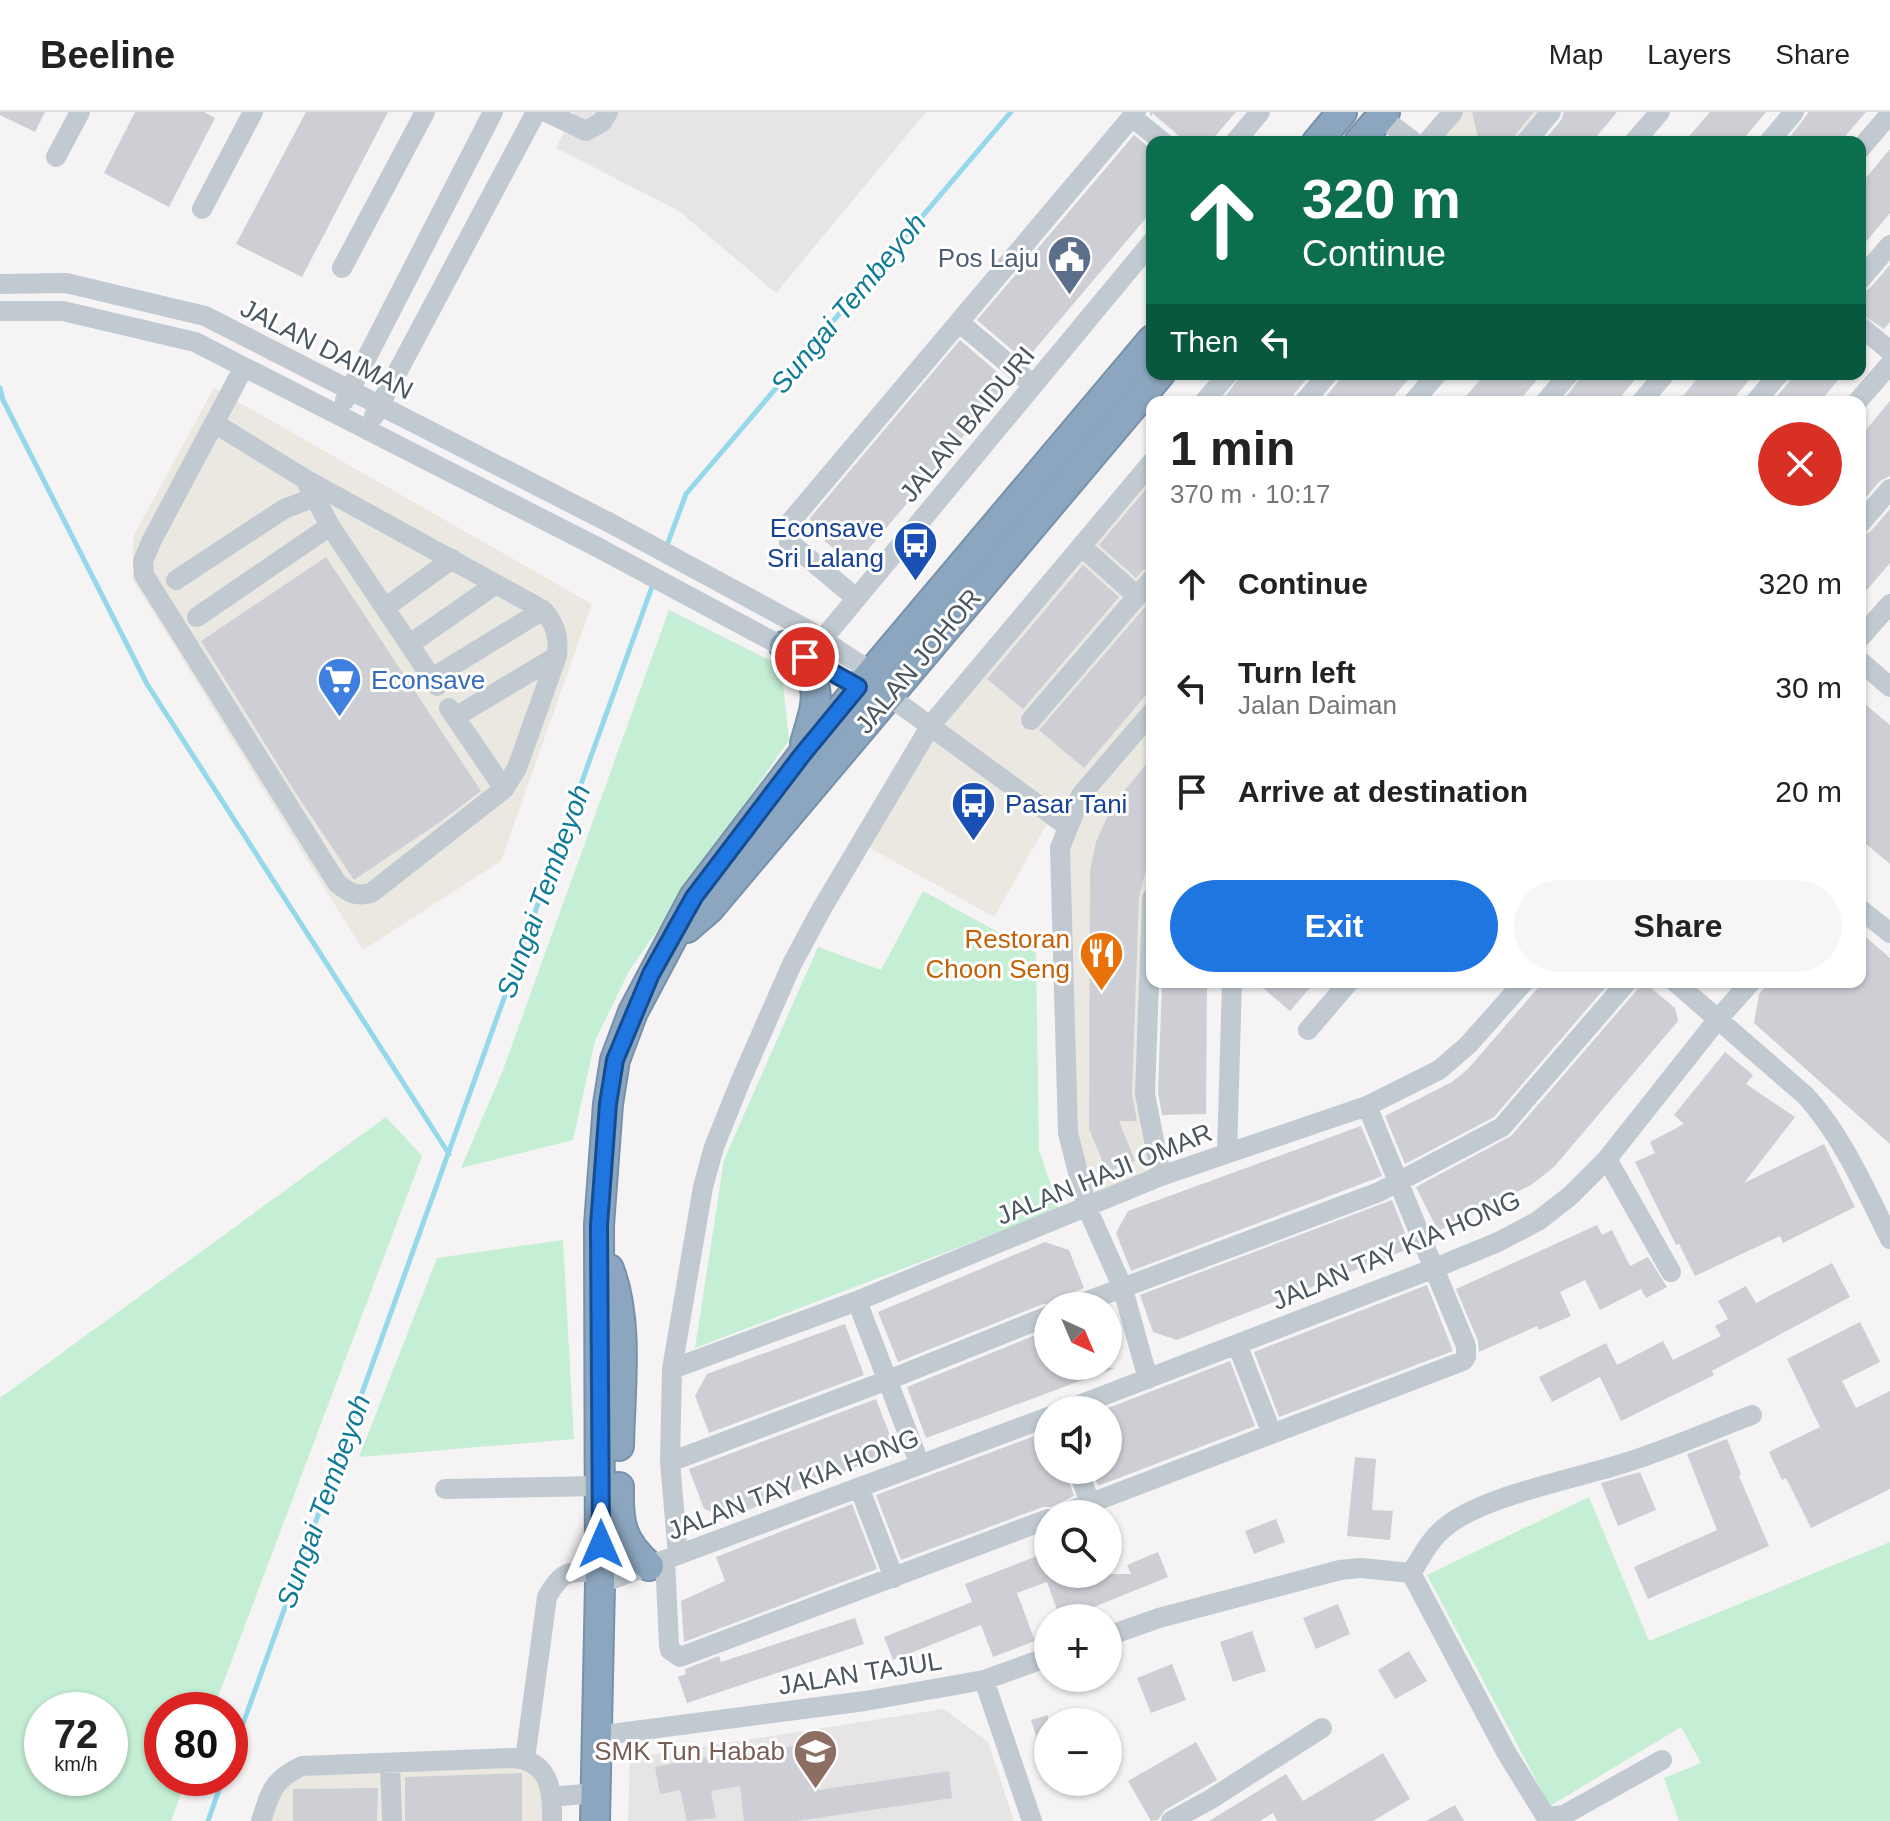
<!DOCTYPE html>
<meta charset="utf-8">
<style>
:root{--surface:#fff;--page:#f6f6f6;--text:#222;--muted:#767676;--line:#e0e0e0;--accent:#2076e1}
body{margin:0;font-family:Helvetica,sans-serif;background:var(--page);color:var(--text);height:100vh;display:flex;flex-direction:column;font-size:30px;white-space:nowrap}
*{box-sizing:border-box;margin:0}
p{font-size:26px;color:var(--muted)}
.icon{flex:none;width:44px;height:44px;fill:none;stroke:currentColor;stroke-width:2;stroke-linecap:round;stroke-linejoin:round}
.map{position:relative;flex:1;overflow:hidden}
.sheet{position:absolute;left:1146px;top:284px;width:720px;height:592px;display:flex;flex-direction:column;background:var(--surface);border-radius:16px;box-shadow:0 2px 6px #0004}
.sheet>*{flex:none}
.banner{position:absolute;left:1146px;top:24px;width:720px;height:244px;border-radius:16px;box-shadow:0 2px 6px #0004;background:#0b6e4f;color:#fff;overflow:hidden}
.needle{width:52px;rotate:136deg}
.fabs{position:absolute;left:1034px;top:1180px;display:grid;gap:16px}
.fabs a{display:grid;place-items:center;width:88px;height:88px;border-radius:50%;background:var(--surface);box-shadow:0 2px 6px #0004;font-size:40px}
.speed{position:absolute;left:24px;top:1580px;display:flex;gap:16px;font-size:40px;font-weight:700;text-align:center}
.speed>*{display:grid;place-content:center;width:104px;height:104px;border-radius:50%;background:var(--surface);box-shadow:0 2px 6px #0004;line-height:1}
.speed small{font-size:20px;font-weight:400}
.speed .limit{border:12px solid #d22;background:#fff;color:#111}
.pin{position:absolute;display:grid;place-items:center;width:68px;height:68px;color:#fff;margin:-34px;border:4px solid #fff;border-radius:50%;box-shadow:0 2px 8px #0007}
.me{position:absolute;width:88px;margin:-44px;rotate:0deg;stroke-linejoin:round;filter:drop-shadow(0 0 6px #0008)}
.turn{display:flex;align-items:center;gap:28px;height:168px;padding:0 24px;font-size:36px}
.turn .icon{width:104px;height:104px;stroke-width:2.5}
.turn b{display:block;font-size:56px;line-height:68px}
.then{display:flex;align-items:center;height:76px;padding:0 24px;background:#0003;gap:16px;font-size:30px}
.round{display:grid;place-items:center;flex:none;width:84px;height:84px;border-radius:42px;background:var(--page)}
.head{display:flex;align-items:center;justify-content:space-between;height:136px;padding:0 24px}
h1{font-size:48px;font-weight:700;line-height:60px}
.button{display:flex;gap:16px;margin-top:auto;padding:16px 24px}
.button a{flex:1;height:92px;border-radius:48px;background:var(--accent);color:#fff;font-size:32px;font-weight:700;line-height:92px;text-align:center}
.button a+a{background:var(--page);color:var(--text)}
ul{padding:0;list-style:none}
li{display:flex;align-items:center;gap:24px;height:104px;padding:0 24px}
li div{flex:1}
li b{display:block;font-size:30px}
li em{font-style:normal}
header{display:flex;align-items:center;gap:48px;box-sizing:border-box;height:112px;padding:0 40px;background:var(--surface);border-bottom:2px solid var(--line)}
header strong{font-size:38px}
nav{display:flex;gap:44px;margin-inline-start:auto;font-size:28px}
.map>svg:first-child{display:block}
.commercial{fill:#eae8e1}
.education{fill:#e6e4e5}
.green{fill:#c4efd4;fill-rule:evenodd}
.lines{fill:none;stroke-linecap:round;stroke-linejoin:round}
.stream{stroke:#93d9eb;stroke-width:5}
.building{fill:#cdcfd5}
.highway-casing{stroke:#7791ab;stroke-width:32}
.minor{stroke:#c1cad1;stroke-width:20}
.highway{stroke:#8ca6bf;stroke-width:28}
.route-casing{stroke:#154d92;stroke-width:20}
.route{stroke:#2076e1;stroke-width:14}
.labels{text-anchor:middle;stroke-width:6;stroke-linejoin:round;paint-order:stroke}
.service-label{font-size:26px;fill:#4e5e75;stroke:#fff;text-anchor:end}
.street-label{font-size:26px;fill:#4a5660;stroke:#fff}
.transit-label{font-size:26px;fill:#164399;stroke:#fff;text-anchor:end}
.shop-label{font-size:26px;fill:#366cbe;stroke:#fff;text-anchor:start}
.food-label{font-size:26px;fill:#c56008;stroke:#fff;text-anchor:end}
.education-label{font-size:26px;fill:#785e54;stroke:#fff;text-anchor:end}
.water-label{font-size:28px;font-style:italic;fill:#107b96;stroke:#fff}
</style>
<header>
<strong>Beeline</strong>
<nav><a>Map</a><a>Layers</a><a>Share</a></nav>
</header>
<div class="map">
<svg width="1890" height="1709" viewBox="0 0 1890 1709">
<rect width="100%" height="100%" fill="#f5f3f3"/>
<path class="commercial" d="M1444,0H1556L1530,30H1418Z
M214,276L592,492L501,749L363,838L133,468V425Z
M1152,342V474L1143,485L1152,493V590L1044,717L994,805L856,728Z
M1152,610V761L1147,787L1156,1060L1091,1087L1074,1019L1066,736L1087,687Z
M533,1639L559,1709H265L279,1657Z"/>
<path class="education" d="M575,0H926L776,181L679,99L556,36Z
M944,1597L988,1630L1014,1709H628L630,1646Z"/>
<path class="green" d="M669,498L781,554L789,628L629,859L595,929L573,1028L461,1056L503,958Z
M923,779L1036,841L1039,1038L1059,1097L695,1236L724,1048L818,835L881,858Z
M386,1005L422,1044L213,1598H162V1666H187L171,1709H0V1286ZM110,1598V1666H42V1598Z
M563,1128L574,1327L359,1345L437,1146Z
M1589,1385L1649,1529L1890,1430V1709H1679L1664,1666L1701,1651L1681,1615L1550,1694L1427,1463Z"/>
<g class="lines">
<path class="stream" d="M0,276L3,288L147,572L449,1042
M666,436L686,382L1011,0
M230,1648L653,472
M208,1709L223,1666"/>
</g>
<path class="building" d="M0,0H45L35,20L0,3Z
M135,0H204L215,6L169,95L104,61Z
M306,0H388L302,165L236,132Z
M1150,0H1236L1210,30H1186L1152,1V4L1150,3Z
M1472,0H1534L1516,22L1513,30H1483L1478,26Z
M1564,0H1617L1592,30H1543L1561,8Z
M1710,0H1766L1741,30H1684Z
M1809,0H1866L1840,30H1786Z
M1134,23L1152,38V99L1025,249L977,208Z
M1890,37V101L1860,137V73Z
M1890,153V210L1884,217L1860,201V182L1870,176Z
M960,228L1009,270L861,446L847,448L813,419L810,406Z
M1242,262H1311L1294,282L1291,290H1221Z
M1341,262H1413L1389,290H1321L1338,270Z
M1485,262H1542L1518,290H1461Z
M1583,262H1640L1616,290H1562Z
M1701,262H1754L1731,290H1678Z
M1792,262H1843L1820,290H1772L1789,270Z
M1890,289V364L1880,369L1860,392V325Z
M1152,370V454L1143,458L1136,466L1099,433Z
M1890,397V451L1860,486V425L1870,420Z
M326,445L481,679L440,710L354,768L295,680L201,529Z
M1083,453L1119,485L1023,597L987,567Z
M1152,487V576L1084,656L1039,618Z
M1860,588L1890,613V752L1860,727Z
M1152,645V733L1139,786L1132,982L1137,1009H1119L1135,1049L1107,1060L1089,1017L1090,759L1096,730L1109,701L1124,679Z
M1860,820L1890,846V1032L1754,911L1759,882L1770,870H1860Z
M1162,870H1207L1206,1002L1162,1003L1158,981Z
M1256,870H1315L1290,899Z
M1543,870H1610L1494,1005L1405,1052L1385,1004L1452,970L1468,957Z
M1640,870H1644L1675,896L1678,909L1554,1055L1531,1073L1438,1119L1416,1075L1511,1024L1637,878Z
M1725,940L1753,963L1746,972L1795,1005L1744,1071L1824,1032L1855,1095L1783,1131L1780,1124L1695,1164L1679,1132L1676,1133L1635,1050L1655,1041L1650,1030L1684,1012L1674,1003Z
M1361,1014L1382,1064L1131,1159L1116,1121L1128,1099Z
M1392,1088L1411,1136L1177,1228L1153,1220L1140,1183Z
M1597,1113L1602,1123L1612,1118L1630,1154L1648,1145L1667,1175L1646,1186L1641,1177L1600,1198L1585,1168L1560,1180L1571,1204L1539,1218L1537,1214L1479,1240L1478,1229L1456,1177Z
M1045,1130L1069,1138L1084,1176L1069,1182L1062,1189L1054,1193L1043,1192L898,1250L878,1200Z
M1832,1151L1850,1185L1712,1259L1714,1263L1621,1309L1600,1265L1552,1290L1539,1265L1606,1231L1617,1253L1663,1229L1673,1248L1721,1224L1715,1214L1728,1207L1718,1189L1746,1174L1756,1191Z
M1427,1173L1453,1239L1279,1305L1254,1240Z
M1860,1210L1880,1250L1842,1269L1856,1296L1890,1279V1377L1811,1416L1786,1366L1782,1368L1769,1340L1820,1315L1787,1247Z
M845,1212L864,1263L709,1321L695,1284L707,1262Z
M1048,1218V1254L1115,1256L926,1326L907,1275Z
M1230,1249L1255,1314L1098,1374L1092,1358H1108V1296Z
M876,1287L896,1339L728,1406L704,1397L689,1357Z
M1048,1319V1358H1065L1074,1384L1051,1395H1043L901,1448L876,1383Z
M1727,1327L1741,1362L1739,1364L1769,1434L1648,1487L1634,1455L1717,1418L1687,1342Z
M1355,1345L1376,1347L1372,1398L1393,1399L1390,1428L1347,1424Z
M1640,1360L1656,1398L1618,1414L1601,1371Z
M852,1392L877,1457L684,1530L681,1489L725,1469L716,1445Z
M1276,1407L1285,1430L1254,1442L1245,1419Z
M1048,1440V1462H1131L1127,1453L1158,1440L1168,1465L1089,1497L1092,1506H1060L1047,1470L1017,1481L1035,1529L993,1545L981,1513L893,1548L884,1525L972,1490L965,1472Z
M1338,1492L1350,1522L1316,1537L1303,1506Z
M855,1506L864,1532L687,1591L678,1565L686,1562L685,1557L719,1544L721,1550Z
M1252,1519L1266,1559L1233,1570L1220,1530Z
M1409,1539L1427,1569L1395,1587L1378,1558Z
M1172,1552L1186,1588L1151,1601L1137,1566Z
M1048,1603V1652H1045L1031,1608Z
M1196,1630L1217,1668L1165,1698L1158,1708L1151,1709L1128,1669Z
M812,1631L819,1678L949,1659L952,1686L797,1709H744L740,1674L711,1679L716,1706L687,1709L680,1678L660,1682L655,1655L706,1645L707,1648Z
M1383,1641L1410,1687L1373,1709H1277L1273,1701L1260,1709H1209L1286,1662L1303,1689Z
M522,1661V1709H405V1665Z
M378,1676L377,1709H293V1677Z
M1455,1693L1464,1709H1426Z"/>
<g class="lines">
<defs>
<path id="highway" d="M1317,30L1342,0
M1359,30L1385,0
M784,534C823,574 821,578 805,631
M687,816L709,797L1160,262
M609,1157C629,1208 620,1279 619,1334
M619,1375C618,1411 621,1429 649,1454
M595,1709L600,1472L599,1113L608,992L615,948L633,900L694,785L802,643L1152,228"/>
</defs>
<use href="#highway" class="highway-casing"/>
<path class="minor" d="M546,0L586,19L602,10L608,0
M1132,5L1163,30
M1381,5L1414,30
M1235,30L1260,0
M1427,30L1453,0
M1526,30L1551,0
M1634,30L1660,0
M1769,30L1794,0
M1860,37L1890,2
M56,45L80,0
M202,97L253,0
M342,156L425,0
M1860,168L1890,133
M0,172L66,171L205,204L612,412L808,518L870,559L889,584L1068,715
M0,199H63L195,230L599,436L858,575L870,578
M959,210L1033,273
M1860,214L1890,239
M345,288L493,0
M1204,290L1228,262
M1304,290L1328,262
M1413,290L1437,262
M1545,290L1569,262
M1641,290L1665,262
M1755,290L1779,262
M1857,290L1890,252
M374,304L536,0
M214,311L305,367L543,498C556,513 559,524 557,544L517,656L504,677L371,781C356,785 349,781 337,771L144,463L143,449L152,428L244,255
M305,367L330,414L437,574
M1860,412L1890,377
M1081,434L1137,484
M176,468L284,397L315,385
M856,486L789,430L788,415L791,409L1136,0
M386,495L452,447
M197,505L330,414
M1860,526L1890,492
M822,528L1152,130
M410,532L496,472
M1860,549L1890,575
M432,566L543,498
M449,596L504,677
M455,605L557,544
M1031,608L1152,467
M1152,786L1145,982L1161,1064
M1860,797L1890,821
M1675,870L1806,984C1843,1025 1865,1077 1890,1127
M1308,918L1349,870
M1227,1041L1232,870
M1607,1047L1671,1160
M857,1189L920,1353
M1074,1194L1379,1080L1502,1015L1627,870
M1237,1232L1272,1322
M672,1257L857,1189L1161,1064L1367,994L1439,958L1468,933L1524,870
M1148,1267L1122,1174L1087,1096L1068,1021L1060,736L1081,683L1152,600
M1066,1298L1435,1156L1498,1130L1538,1109L1570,1084L1607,1047L1718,907L1751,870
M670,1350L888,1268L1048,1204
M1078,1358L1090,1391
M859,1375L894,1466
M445,1377L601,1374
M1062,1402L1463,1249L1466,1245V1234L1367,994
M678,1443L670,1350L672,1257L703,1075L714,1035L741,968L792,852L821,798L931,613L1152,350
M665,1448L669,1533L670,1538L680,1545L1048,1407
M1411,1461L1506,1640L1546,1705L1564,1703L1662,1648
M1411,1461C1422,1444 1431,1425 1448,1413C1485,1384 1574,1367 1621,1352C1665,1339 1709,1319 1752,1303
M600,1472L1048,1305
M1108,1524L1159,1506L1340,1458L1361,1456L1411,1461
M984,1568L1048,1545
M596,1624L865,1589L984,1568L1032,1709
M525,1647L547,1485C563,1456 570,1460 600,1460
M390,1651L392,1709
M551,1685L595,1681
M261,1709C271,1679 272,1668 302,1654L512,1646C549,1648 553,1677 552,1709
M1171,1709L1211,1687L1322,1616"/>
<use href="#highway" class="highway"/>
</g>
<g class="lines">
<defs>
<path id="route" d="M601,1432L599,1113L608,992L615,948L651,862L694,785L802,643L858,575L805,545"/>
</defs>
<use href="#route" class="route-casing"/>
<use href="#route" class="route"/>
</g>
<defs>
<symbol id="civic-pin" viewBox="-11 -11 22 30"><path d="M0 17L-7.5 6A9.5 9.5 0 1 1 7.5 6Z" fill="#5c6f8a" stroke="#fff"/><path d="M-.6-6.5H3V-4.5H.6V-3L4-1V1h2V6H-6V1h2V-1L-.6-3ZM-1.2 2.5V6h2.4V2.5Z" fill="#fff"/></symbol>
<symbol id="bus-pin" viewBox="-11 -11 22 30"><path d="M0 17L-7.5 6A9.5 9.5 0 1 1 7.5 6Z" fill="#1a4fb4" stroke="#fff"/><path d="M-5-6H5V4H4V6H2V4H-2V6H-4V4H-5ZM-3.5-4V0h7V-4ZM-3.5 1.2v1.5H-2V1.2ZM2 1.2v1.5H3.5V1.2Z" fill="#fff"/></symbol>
<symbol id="supermarket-pin" viewBox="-11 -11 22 30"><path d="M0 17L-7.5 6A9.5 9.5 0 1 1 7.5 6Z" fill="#3f7fe0" stroke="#fff"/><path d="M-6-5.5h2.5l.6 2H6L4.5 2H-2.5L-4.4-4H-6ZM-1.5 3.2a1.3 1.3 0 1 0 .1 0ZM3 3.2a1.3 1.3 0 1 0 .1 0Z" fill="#fff"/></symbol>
<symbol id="restaurant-pin" viewBox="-11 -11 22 30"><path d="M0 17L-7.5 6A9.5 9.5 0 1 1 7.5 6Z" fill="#e8710a" stroke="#fff"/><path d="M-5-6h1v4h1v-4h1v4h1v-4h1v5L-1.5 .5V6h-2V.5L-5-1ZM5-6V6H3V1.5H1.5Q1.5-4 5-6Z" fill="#fff"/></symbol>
<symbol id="school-pin" viewBox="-11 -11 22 30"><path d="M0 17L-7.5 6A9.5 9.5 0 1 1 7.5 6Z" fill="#8d6e63" stroke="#fff"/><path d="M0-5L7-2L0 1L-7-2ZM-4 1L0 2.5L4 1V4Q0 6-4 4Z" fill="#fff"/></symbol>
</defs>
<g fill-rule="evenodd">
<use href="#civic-pin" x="1044" y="120" width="51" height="69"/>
<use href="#bus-pin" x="890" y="406" width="51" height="69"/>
<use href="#supermarket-pin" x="314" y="542" width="51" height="69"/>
<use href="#bus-pin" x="948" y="666" width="51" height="69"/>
<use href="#restaurant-pin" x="1076" y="816" width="51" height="69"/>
<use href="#school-pin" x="790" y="1614" width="51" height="69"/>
</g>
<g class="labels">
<g class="service-label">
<text x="1039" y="155">Pos Laju</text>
</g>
<g class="street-label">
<text transform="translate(327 237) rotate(27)" y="9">JALAN DAIMAN</text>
<text transform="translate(967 312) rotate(-50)" y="9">JALAN BAIDURI</text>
<text transform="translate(918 549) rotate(-50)" y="9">JALAN JOHOR</text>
<text transform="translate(1104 1062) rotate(-22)" y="9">JALAN HAJI OMAR</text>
<text transform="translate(1396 1138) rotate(-23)" y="9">JALAN TAY KIA HONG</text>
<text transform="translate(793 1372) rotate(-21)" y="9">JALAN TAY KIA HONG</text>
<text transform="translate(860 1561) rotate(-9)" y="9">JALAN TAJUL</text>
</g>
<g class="transit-label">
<text x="884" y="425">Econsave<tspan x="884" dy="30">Sri Lalang</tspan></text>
<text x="1005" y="701" text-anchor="start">Pasar Tani</text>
</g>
<g class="shop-label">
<text x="371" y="577">Econsave</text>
</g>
<g class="food-label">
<text x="1070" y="836">Restoran<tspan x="1070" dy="30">Choon Seng</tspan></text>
</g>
<g class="education-label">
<text x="785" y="1648">SMK Tun Habab</text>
</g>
<g class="water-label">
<text transform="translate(848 191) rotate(-50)" y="10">Sungai Tembeyoh</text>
<text transform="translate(543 779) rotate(-70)" y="10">Sungai Tembeyoh</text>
<text transform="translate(323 1389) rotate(-70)" y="10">Sungai Tembeyoh</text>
</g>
</g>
</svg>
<div class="fabs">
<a><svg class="needle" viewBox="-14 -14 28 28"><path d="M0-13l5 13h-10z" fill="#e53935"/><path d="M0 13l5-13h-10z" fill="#767676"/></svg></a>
<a><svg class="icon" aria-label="sound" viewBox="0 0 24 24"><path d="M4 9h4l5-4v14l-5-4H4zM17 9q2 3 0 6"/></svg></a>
<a><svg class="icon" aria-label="search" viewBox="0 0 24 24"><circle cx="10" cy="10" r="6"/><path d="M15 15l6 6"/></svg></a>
<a>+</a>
<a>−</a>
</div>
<div class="speed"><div>72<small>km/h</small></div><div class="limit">80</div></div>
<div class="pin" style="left:805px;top:545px;background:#d93025"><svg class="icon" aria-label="arrive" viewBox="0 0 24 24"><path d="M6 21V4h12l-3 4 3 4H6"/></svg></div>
<svg class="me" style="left:601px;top:1432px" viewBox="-20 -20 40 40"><path d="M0-17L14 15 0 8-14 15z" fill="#2076e1" stroke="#fff" stroke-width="4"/></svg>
<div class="banner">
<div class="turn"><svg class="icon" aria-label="ahead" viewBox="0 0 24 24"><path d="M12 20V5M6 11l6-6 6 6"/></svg><div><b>320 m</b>Continue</div></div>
<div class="then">Then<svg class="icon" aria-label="left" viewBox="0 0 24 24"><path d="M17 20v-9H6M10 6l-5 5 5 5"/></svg></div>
</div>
<section class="sheet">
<div class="head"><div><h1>1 min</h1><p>370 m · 10:17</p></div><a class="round" style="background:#d93025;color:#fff"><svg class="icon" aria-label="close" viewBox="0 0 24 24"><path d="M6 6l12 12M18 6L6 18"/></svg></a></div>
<ul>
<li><svg class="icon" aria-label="ahead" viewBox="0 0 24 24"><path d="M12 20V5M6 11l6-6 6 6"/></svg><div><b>Continue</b></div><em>320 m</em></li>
<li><svg class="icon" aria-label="left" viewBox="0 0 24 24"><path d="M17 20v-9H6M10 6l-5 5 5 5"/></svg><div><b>Turn left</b><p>Jalan Daiman</p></div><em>30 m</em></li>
<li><svg class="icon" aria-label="arrive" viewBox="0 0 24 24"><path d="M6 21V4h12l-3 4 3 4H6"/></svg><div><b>Arrive at destination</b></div><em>20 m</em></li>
</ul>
<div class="button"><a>Exit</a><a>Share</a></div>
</section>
</div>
